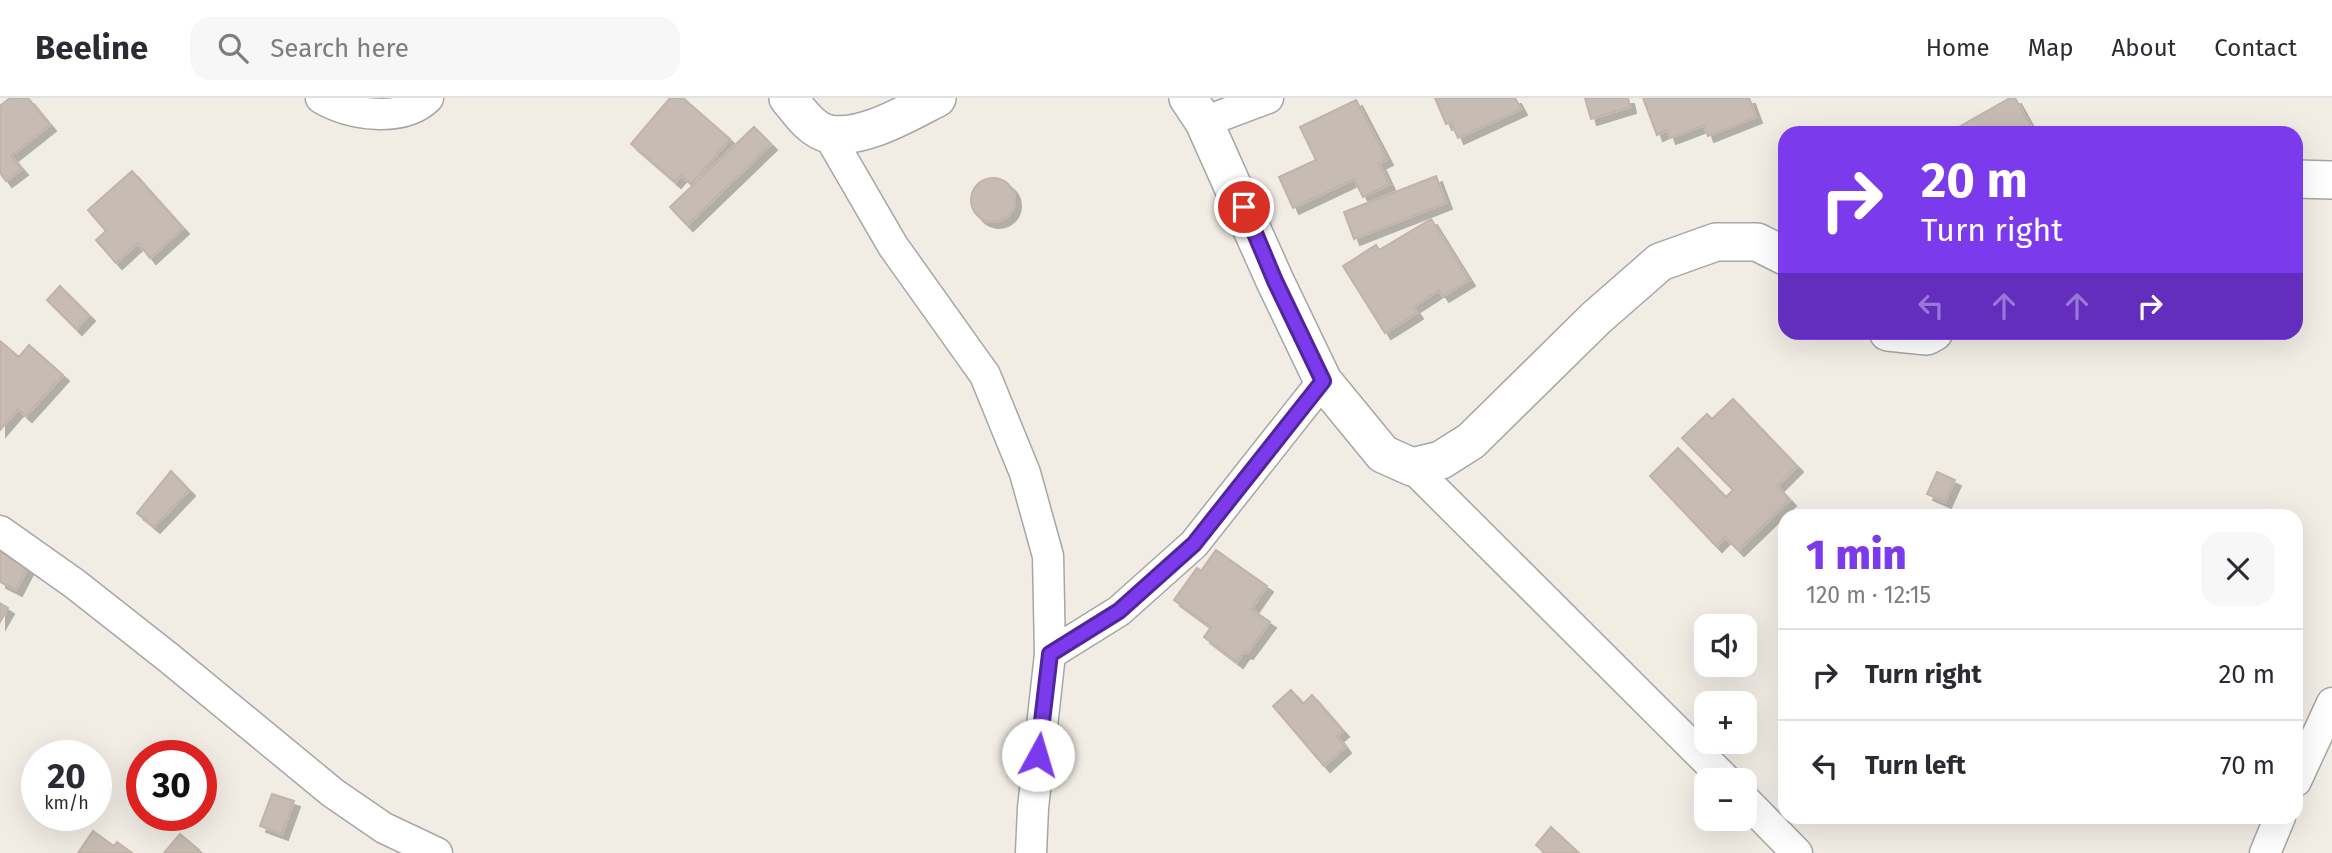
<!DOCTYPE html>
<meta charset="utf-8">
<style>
:root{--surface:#fff;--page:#f7f7f7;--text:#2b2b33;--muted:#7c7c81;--line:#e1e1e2;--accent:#7c3aed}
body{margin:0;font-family:"Fira Sans",sans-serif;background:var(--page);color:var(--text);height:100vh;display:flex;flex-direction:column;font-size:26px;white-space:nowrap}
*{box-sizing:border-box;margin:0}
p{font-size:23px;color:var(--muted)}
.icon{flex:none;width:38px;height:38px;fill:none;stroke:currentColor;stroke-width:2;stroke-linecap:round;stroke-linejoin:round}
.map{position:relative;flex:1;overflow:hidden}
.side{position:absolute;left:1778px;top:411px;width:525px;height:315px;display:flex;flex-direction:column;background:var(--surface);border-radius:21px;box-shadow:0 7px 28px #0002}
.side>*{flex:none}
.guide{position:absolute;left:1778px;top:28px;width:525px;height:214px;border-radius:21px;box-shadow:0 7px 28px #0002;background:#7c3aed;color:#fff;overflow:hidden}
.fabs{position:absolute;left:1694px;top:516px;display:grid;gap:14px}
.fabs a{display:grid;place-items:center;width:63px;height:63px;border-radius:14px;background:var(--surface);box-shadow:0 7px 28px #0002;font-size:35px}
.speed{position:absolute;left:21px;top:642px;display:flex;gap:14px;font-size:35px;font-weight:700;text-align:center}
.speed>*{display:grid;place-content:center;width:91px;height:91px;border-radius:50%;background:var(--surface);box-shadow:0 7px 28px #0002;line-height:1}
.speed small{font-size:18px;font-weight:400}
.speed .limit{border:10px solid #d22;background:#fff;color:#111}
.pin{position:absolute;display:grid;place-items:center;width:60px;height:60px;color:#fff;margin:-30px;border:4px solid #fff;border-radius:50%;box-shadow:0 2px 7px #0007}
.me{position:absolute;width:77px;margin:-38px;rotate:6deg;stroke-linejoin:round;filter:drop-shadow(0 0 5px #0008)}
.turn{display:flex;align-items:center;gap:24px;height:147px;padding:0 28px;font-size:32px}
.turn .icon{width:91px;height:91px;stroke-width:2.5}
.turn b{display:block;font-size:49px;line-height:60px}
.lanes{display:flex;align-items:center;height:66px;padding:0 28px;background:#0003;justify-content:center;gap:35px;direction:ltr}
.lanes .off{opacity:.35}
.round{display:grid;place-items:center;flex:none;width:74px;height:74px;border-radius:21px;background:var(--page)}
.summary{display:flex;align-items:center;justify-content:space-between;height:119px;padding:0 28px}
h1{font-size:42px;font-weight:800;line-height:52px;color:var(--accent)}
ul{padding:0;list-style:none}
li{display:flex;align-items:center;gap:21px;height:91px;padding:0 28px;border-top:2px solid var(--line)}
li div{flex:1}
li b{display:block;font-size:26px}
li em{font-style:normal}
header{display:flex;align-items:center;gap:42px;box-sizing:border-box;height:98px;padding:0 35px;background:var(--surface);border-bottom:2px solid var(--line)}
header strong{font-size:33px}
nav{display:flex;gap:38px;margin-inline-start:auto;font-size:24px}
.search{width:490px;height:63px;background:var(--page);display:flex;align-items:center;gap:18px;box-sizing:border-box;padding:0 24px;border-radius:21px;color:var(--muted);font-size:26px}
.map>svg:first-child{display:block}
.building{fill:#c6bcb4;stroke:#c3b3a7;stroke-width:2;filter:url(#shadow)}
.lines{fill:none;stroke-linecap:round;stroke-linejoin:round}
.minor-casing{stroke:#a6a6a6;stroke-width:33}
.tertiary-casing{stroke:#a6a6a6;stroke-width:40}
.minor{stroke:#fff;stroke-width:30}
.tertiary{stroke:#fff;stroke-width:37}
.route-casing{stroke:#51269a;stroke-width:18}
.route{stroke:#7c3aed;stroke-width:12}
</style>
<header>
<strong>Beeline</strong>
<div class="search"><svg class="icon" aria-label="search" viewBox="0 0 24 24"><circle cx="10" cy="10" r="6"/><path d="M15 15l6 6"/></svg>Search here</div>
<nav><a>Home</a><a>Map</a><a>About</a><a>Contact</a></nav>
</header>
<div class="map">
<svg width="2332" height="755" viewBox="0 0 2332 755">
<defs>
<filter id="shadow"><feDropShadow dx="6" dy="6" stdDeviation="0" flood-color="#0004"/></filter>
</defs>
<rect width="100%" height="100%" fill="#f1ede5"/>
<path class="building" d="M10,0H28L50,27L11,58L22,71L6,83L0,75V8Z
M670,0H683L730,41L691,86L681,77L675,84L631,46Z
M1435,0H1515L1521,11L1458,40L1451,24L1446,26Z
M1585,0H1628L1630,9L1591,21Z
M1643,0H1749L1756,19L1708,38L1704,27L1670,40L1667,32L1657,37Z
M2010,0H2015L2034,34L1948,35Z
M1356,2L1387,61L1379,65L1389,86L1363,99L1354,81L1293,110L1279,79L1316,62L1300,29Z
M754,29L771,46L687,127L670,109Z
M132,73L183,130L150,160L138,145L116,165L96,142L106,133L88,112Z
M1436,78L1446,105L1354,141L1344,114Z
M971 102a22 22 0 1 1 44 0a22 22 0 1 1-44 0Z
M1431,121L1469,182L1443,198L1439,192L1413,209L1417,215L1385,235L1343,168L1376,147L1379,152Z
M60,188L89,217L76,231L47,202Z
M0,243L19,259L29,247L63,277L26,318L18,311L0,332Z
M1733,301L1797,368L1777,388L1790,402L1738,452L1725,439L1716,448L1650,378L1678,350L1726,399L1733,392L1682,340L1707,316L1712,321Z
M171,373L189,392L154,429L137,415Z
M1937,374L1955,382L1945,404L1927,396Z
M1216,452L1267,488L1251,511L1270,524L1247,555L1244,554L1237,564L1204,539L1211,529L1174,502L1197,470L1201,473Z
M0,453L29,467L16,492L0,484Z
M0,505L8,510L0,524Z
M1291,592L1303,606L1312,597L1343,633L1337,638L1345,649L1324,668L1273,608Z
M272,696L294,703L282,736L260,728Z
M1551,729L1579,755H1545L1536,747Z
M93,733L114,748L117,744L132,755H78Z
M180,736L199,752L197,755H164Z"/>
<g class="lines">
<defs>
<path id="minor" d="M321,0C350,17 402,25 428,0
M1204,24L1268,0
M828,36L893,148L985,277L1025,375L1048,458L1050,556L1033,710L1031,755
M1412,369L1726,682
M0,433L75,486L169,560L333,695L384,730L437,755
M1050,556L1119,513L1194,446L1323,283
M2296,683L2332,605
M1745,702L1797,755
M2265,755L2280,719"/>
<path id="tertiary" d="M788,0C799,13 811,32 829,36C862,42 908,15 937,0
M1188,0L1204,24L1275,183L1323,283L1383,356L1412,369L1441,362L1471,343L1596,220L1660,164L1716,144H1757L1785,158
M2296,81L2332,82
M1888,234L1927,238L1934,234"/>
</defs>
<use href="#minor" class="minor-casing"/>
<use href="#tertiary" class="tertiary-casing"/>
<use href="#minor" class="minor"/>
<use href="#tertiary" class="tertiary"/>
</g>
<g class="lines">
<defs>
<path id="route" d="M1038,657L1050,556L1119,513L1194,446L1323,283L1275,183L1244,109"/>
</defs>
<use href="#route" class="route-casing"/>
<use href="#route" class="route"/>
</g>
</svg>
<div class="fabs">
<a><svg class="icon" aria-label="sound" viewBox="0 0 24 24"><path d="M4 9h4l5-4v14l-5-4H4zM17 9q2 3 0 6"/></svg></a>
<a>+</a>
<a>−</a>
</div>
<div class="speed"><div>20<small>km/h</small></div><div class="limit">30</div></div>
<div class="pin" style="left:1244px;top:109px;background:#d93025"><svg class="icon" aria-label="arrive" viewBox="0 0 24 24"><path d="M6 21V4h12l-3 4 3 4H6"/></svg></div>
<svg class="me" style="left:1038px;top:657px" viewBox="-20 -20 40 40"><circle r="19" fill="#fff"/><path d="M0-13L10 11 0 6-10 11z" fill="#7c3aed"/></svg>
<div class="guide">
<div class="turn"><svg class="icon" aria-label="right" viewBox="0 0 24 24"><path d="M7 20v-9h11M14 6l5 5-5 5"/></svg><div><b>20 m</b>Turn right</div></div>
<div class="lanes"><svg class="icon off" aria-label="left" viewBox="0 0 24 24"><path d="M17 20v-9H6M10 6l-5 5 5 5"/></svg><svg class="icon off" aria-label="ahead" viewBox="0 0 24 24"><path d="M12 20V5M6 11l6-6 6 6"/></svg><svg class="icon off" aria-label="ahead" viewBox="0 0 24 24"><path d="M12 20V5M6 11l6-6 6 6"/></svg><svg class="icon" aria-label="right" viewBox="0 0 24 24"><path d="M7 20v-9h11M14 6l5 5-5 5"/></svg></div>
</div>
<section class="side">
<div class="summary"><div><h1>1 min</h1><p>120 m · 12:15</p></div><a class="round"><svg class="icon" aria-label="close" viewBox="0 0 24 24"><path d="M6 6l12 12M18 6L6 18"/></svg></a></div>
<ul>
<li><svg class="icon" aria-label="right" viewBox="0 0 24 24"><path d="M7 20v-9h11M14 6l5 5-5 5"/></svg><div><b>Turn right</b></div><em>20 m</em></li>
<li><svg class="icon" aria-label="left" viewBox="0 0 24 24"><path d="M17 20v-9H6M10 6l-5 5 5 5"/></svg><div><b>Turn left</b></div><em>70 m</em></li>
</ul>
</section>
</div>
